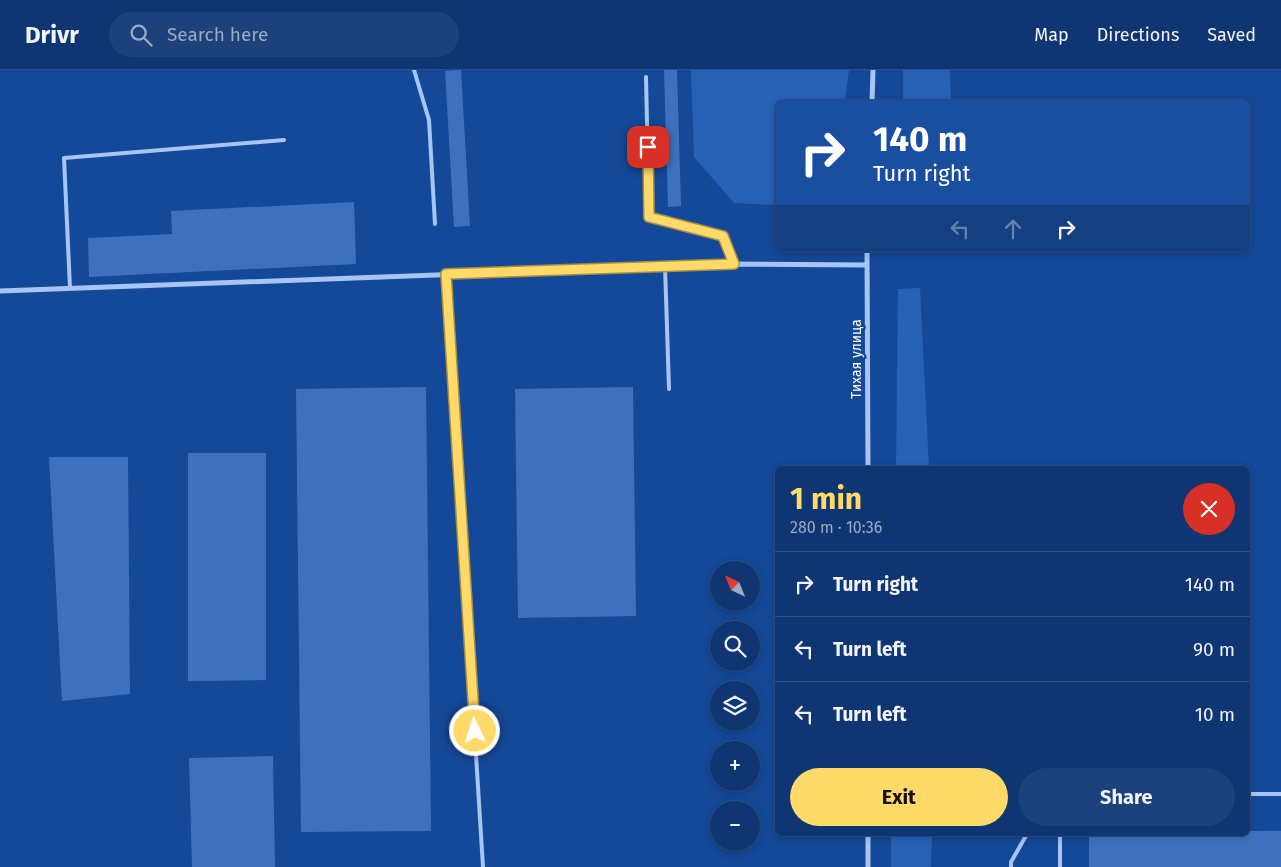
<!DOCTYPE html>
<meta charset="utf-8">
<style>
:root{--surface:#0f3672;--page:#1d417a;--text:#f1f3f6;--muted:#9babc4;--line:#2f5084;--accent:#ffda68}
body{margin:0;font-family:"Fira Sans",sans-serif;background:var(--page);color:var(--text);height:100vh;display:flex;flex-direction:column;font-size:19px;white-space:nowrap}
*{box-sizing:border-box;margin:0}
p{font-size:16px;color:var(--muted)}
.icon{flex:none;width:28px;height:28px;fill:none;stroke:currentColor;stroke-width:2;stroke-linecap:round;stroke-linejoin:round}
.map{position:relative;flex:1;overflow:hidden}
.drawer{position:absolute;left:775px;top:396px;width:475px;height:370px;display:flex;flex-direction:column;background:var(--surface);border-radius:8px;box-shadow:0 2px 8px #0003,0 0 0 1px var(--line)}
.drawer>*{flex:none}
.hud{position:absolute;left:775px;top:30px;width:475px;height:152px;border-radius:8px;box-shadow:0 2px 8px #0003,0 0 0 1px var(--line);background:#1a4fa0;color:#fff;overflow:hidden}
.needle{width:32px;rotate:317deg}
.controls{position:absolute;left:710px;top:491px;display:grid;gap:10px}
.controls a{display:grid;place-items:center;width:50px;height:50px;border-radius:50%;background:var(--surface);box-shadow:0 2px 8px #0003,0 0 0 1px var(--line);font-size:25px}
.pin{position:absolute;display:grid;place-items:center;width:42px;height:42px;color:#fff;margin:-21px;border-radius:10px;box-shadow:0 2px 8px #0006}
.me{position:absolute;width:55px;margin:-28px;rotate:356deg;stroke-linejoin:round;filter:drop-shadow(0 0 4px #0008)}
.turn{display:flex;align-items:center;gap:18px;height:105px;padding:0 15px;font-size:22px}
.turn .icon{width:65px;height:65px;stroke-width:2.5}
.turn b{display:block;font-size:35px;line-height:42px}
.lanes{display:flex;align-items:center;height:48px;padding:0 15px;background:#0003;justify-content:center;gap:25px;direction:ltr}
.lanes .off{opacity:.35}
.round{display:grid;place-items:center;flex:none;width:52px;height:52px;border-radius:26px;background:var(--page)}
.overview{display:flex;align-items:center;justify-content:space-between;height:85px;padding:0 15px}
h1{font-size:30px;font-weight:700;line-height:38px;color:var(--accent)}
.primary-button{display:flex;gap:10px;margin-top:auto;padding:10px 15px}
.primary-button a{flex:1;height:58px;border-radius:30px;background:var(--accent);color:#111;font-size:20px;font-weight:700;line-height:58px;text-align:center}
.primary-button a+a{background:var(--page);color:var(--text)}
ul{padding:0;list-style:none}
li{display:flex;align-items:center;gap:15px;height:65px;padding:0 15px;border-top:1px solid var(--line)}
li div{flex:1}
li b{display:block;font-size:19px}
li em{font-style:normal}
header{display:flex;align-items:center;gap:30px;box-sizing:border-box;height:70px;padding:0 25px;background:var(--surface);border-bottom:1px solid var(--line)}
header strong{font-size:24px}
nav{display:flex;gap:28px;margin-inline-start:auto;font-size:18px}
.search{width:350px;height:45px;background:var(--page);display:flex;align-items:center;gap:12px;box-sizing:border-box;padding:0 18px;border-radius:28px;color:var(--muted);font-size:19px}
.map>svg:first-child{display:block}
.green{fill:#2761b6}
.building{fill:#3d71c0}
.lines{fill:none;stroke-linecap:round;stroke-linejoin:round}
.service{stroke:#a6c5f3;stroke-width:4}
.minor{stroke:#a6c5f3;stroke-width:5}
.route-casing{stroke:#a68e44;stroke-width:12}
.route{stroke:#ffda68;stroke-width:9}
.labels{text-anchor:middle;stroke-width:5;stroke-linejoin:round;paint-order:stroke}
.street-label{font-size:14px;fill:#fff;stroke:#144898}
</style>
<header>
<strong>Drivr</strong>
<div class="search"><svg class="icon" aria-label="search" viewBox="0 0 24 24"><circle cx="10" cy="10" r="6"/><path d="M15 15l6 6"/></svg>Search here</div>
<nav><a>Map</a><a>Directions</a><a>Saved</a></nav>
</header>
<div class="map">
<svg width="1281" height="797" viewBox="0 0 1281 797">
<rect width="100%" height="100%" fill="#144898"/>
<path class="green" d="M691,0H849L845,32H778L777,135L734,133L694,87Z
M903,0H950L951,32H903Z
M920,218L929,399H896L898,219Z
M891,764H932L931,797H891Z"/>
<path class="building" d="M461,0L470,156L454,157L445,1Z
M664,0H677L681,136L668,137Z
M354,132L356,194L89,207L88,168L172,164L171,141Z
M426,317L431,761L301,762L296,319Z
M633,317L636,546L518,548L515,319Z
M188,383H266V610L188,611Z
M49,387H128L130,624L62,631Z
M273,686L275,797H192L189,688Z
M1248,761H1281V797H1089V764H1248Z"/>
<g class="lines">
<path class="service" d="M414,0L429,50L435,154
M646,7L649,147L723,166L734,194
M665,196L669,319
M446,204L483,797
M70,218L64,88L284,70
M1248,724H1281
M1060,764V797
M1011,797V792L1027,764"/>
<path class="minor" d="M872,32L873,0
M867,180L868,399
M0,221L734,194L867,195
M868,797V764"/>
</g>
<g class="lines">
<defs>
<path id="route" d="M475,661L446,204L734,194L723,166L649,147L648,77"/>
</defs>
<use href="#route" class="route-casing"/>
<use href="#route" class="route"/>
</g>
<g class="labels">
<g class="street-label">
<text transform="translate(856 289) rotate(-90)" y="5">Тихая улица</text>
</g>
</g>
</svg>
<div class="controls">
<a><svg class="needle" viewBox="-14 -14 28 28"><path d="M0-13l5 13h-10z" fill="#e53935"/><path d="M0 13l5-13h-10z" fill="#9babc4"/></svg></a>
<a><svg class="icon" aria-label="search" viewBox="0 0 24 24"><circle cx="10" cy="10" r="6"/><path d="M15 15l6 6"/></svg></a>
<a><svg class="icon" aria-label="layers" viewBox="0 0 24 24"><path d="M12 4l9 5-9 5-9-5zM3 14l9 5 9-5"/></svg></a>
<a>+</a>
<a>−</a>
</div>
<div class="pin" style="left:648px;top:77px;background:#d93025"><svg class="icon" aria-label="arrive" viewBox="0 0 24 24"><path d="M6 21V4h12l-3 4 3 4H6"/></svg></div>
<svg class="me" style="left:475px;top:661px" viewBox="-20 -20 40 40"><circle r="17" fill="#ffda68" stroke="#fff" stroke-width="3"/><path d="M0-11L8 9 0 5-8 9z" fill="#fff"/></svg>
<div class="hud">
<div class="turn"><svg class="icon" aria-label="right" viewBox="0 0 24 24"><path d="M7 20v-9h11M14 6l5 5-5 5"/></svg><div><b>140 m</b>Turn right</div></div>
<div class="lanes"><svg class="icon off" aria-label="left" viewBox="0 0 24 24"><path d="M17 20v-9H6M10 6l-5 5 5 5"/></svg><svg class="icon off" aria-label="ahead" viewBox="0 0 24 24"><path d="M12 20V5M6 11l6-6 6 6"/></svg><svg class="icon" aria-label="right" viewBox="0 0 24 24"><path d="M7 20v-9h11M14 6l5 5-5 5"/></svg></div>
</div>
<section class="drawer">
<div class="overview"><div><h1>1 min</h1><p>280 m · 10:36</p></div><a class="round" style="background:#d93025;color:#fff"><svg class="icon" aria-label="close" viewBox="0 0 24 24"><path d="M6 6l12 12M18 6L6 18"/></svg></a></div>
<ul>
<li><svg class="icon" aria-label="right" viewBox="0 0 24 24"><path d="M7 20v-9h11M14 6l5 5-5 5"/></svg><div><b>Turn right</b></div><em>140 m</em></li>
<li><svg class="icon" aria-label="left" viewBox="0 0 24 24"><path d="M17 20v-9H6M10 6l-5 5 5 5"/></svg><div><b>Turn left</b></div><em>90 m</em></li>
<li><svg class="icon" aria-label="left" viewBox="0 0 24 24"><path d="M17 20v-9H6M10 6l-5 5 5 5"/></svg><div><b>Turn left</b></div><em>10 m</em></li>
</ul>
<div class="primary-button"><a>Exit</a><a>Share</a></div>
</section>
</div>
